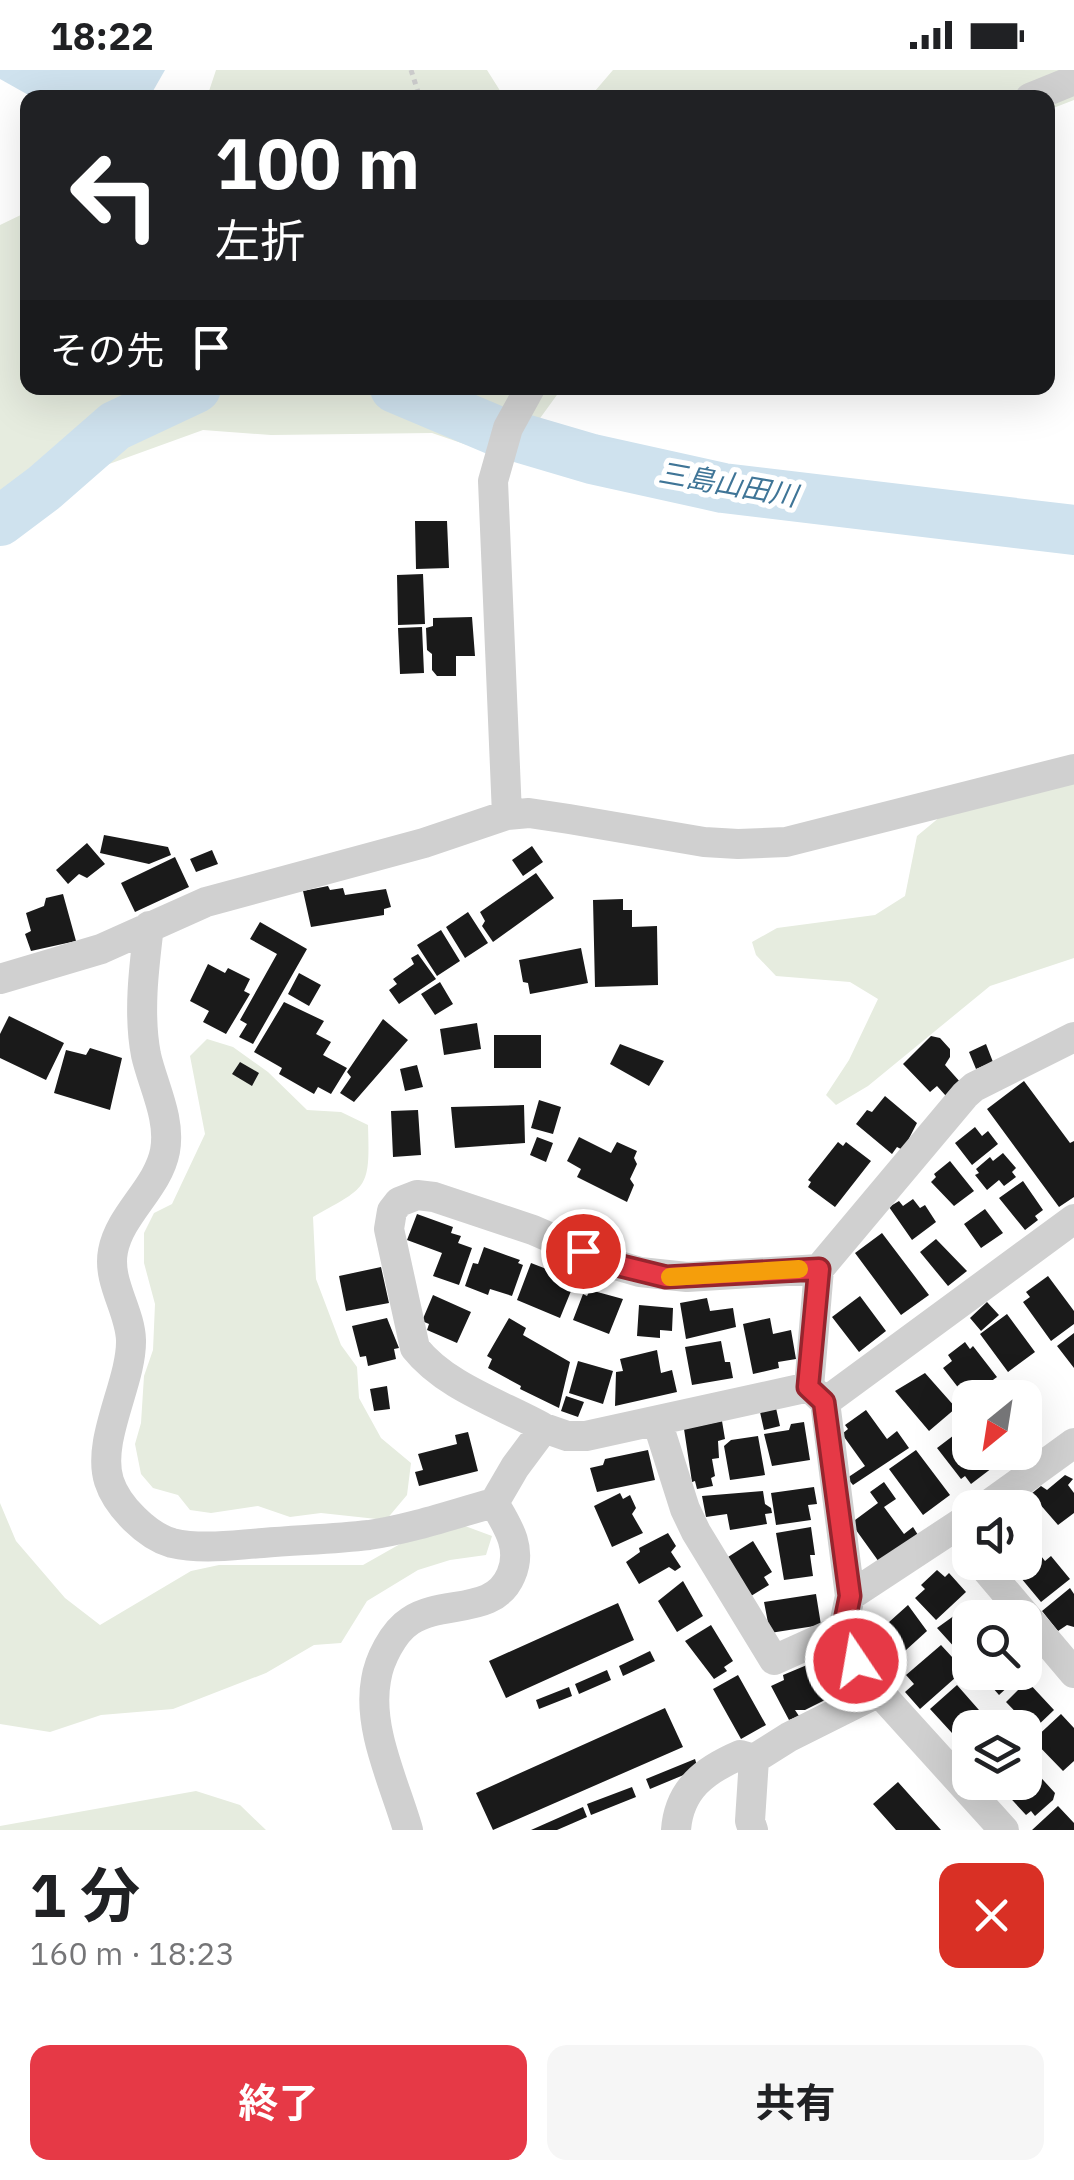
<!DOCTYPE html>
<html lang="ja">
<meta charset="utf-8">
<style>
:root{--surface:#fff;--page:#f6f6f6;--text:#202124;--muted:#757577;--accent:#e63946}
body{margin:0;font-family:"IBM Plex Sans","Noto Sans JP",sans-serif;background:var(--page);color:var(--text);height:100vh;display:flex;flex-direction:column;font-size:38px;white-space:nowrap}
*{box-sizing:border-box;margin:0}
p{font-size:32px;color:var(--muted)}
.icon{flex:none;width:55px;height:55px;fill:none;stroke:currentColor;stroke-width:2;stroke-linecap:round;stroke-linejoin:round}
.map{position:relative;height:1760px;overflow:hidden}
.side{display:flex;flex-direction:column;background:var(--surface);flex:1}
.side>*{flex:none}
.guide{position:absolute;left:20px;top:20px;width:1035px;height:305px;border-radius:20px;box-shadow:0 10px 40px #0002;background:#202124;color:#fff;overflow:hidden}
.needle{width:65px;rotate:210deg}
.tools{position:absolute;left:952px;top:1310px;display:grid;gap:20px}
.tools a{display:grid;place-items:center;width:90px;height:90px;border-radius:20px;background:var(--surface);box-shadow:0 10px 40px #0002;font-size:50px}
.pin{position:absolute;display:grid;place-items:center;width:85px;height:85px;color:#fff;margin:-42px;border:5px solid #fff;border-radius:50%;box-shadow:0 2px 10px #0007}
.me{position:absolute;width:110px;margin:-55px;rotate:348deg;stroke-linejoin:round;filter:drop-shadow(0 0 8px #0008)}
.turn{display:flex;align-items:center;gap:35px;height:210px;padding:0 30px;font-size:45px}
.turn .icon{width:130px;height:130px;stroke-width:2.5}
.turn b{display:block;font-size:70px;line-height:85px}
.then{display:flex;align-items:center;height:95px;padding:0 30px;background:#0003;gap:20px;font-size:38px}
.round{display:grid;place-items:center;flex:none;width:105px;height:105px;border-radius:20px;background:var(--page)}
.summary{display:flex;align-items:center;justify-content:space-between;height:170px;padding:0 30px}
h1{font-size:60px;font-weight:700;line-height:75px}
.cta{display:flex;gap:20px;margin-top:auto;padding:20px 30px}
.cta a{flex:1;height:115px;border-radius:20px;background:var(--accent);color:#fff;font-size:40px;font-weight:700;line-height:115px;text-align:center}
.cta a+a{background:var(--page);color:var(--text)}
.status{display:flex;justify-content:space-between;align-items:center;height:70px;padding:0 50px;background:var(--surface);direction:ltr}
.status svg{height:28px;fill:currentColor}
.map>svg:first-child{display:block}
.green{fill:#e6ecdf}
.water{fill:#cfe2ee}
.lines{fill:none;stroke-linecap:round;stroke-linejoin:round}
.river{stroke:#cfe2ee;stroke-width:50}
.building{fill:#1a1a1a}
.path{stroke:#cdcdcd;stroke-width:5;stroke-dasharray:5 5;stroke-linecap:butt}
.minor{stroke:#d0d0d0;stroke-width:30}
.route-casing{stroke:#96252e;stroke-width:25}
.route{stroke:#e63946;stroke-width:18}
.slow{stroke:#f59e0b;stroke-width:18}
.labels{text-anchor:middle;stroke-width:10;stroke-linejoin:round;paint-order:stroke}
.water-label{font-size:28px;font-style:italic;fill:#3f7597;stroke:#fff}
</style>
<div class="status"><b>18:22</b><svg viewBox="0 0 49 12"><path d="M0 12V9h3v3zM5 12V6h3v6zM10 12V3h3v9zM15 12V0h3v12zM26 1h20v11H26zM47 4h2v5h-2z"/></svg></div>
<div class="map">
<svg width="1074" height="1760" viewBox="0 0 1074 1760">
<rect width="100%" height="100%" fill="#fff"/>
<path class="green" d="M216,0H487L504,27H207Z
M613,0H1074V30L1048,40V28H589Z
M27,142L28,318H562L538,351L499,347L467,375L432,363L271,365L203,360L87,402L46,440L0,460V155Z
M1074,702V888L990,916L868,1016L836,1035L826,1025L849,990L878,929L850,912L776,906L756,885L752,872L777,858L875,845L905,826L917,766L964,727Z
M207,969L233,977L268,1002L307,1040L341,1042L368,1055C370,1120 368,1116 313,1147L316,1209L341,1275L357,1297L359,1328L381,1368L411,1393L407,1425L386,1450L321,1443L290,1447L258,1436L211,1443L190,1440L178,1425L153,1418L141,1404L135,1374L141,1353L144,1306L153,1280L155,1234L144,1193V1163L154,1143L172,1134L205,1064L190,986Z
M0,1433L16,1471L65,1528L100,1555L191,1501L219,1495H363L416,1465L465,1456L492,1466L486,1485L450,1490L418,1500L367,1531L341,1573L314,1575L266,1603L173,1639L101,1645L50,1662L0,1654Z
M196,1721L240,1735L266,1760H0V1756Z"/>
<path class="water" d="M0,0H165L149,28L32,27L0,9Z"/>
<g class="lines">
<path class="river" d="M395,318L497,361L592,389L723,418L1074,460
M0,451L44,418L115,356L196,318"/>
</g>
<path class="building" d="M415,451H447L449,498L416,499Z
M423,504L425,554L398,555L397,505Z
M472,547L475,586H456V606H437L432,600V584L427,580L426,558L433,556V548Z
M422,557L424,603L400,604L398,558Z
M104,765L168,777L171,785L149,794L100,783Z
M87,773L105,794L87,808L79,804L68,814L56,800Z
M532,776L543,792L523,806L512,790Z
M212,780L218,794L196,802L190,789Z
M175,787L189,817L135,842L121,813Z
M536,803L554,828L493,872L482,856L485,851L480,842Z
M328,816L330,820L343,818L345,825L386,819L391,837L384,839V845L311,857L303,821Z
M63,824L76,871L31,881L25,864L31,861L26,843L44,836L46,828Z
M623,829V840H632V857L657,856L658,915L595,917L593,830Z
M468,842L488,873L465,888L446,857Z
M260,852L307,879L253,974L239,967L247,954L240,950L277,884L250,869Z
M441,860L460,891L437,906L417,875Z
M581,878L588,913L530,924L528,913L523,912L519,890Z
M418,884L436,909L399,934L389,920L397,914L393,909L414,894L411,888Z
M208,894L225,903L228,898L250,909L244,921L250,924L226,964L203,952L209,941L190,931Z
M299,903L321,915L309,936L288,924Z
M440,912L453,934L435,945L421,924Z
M284,932L324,951L316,964L331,972L323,985L347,998L331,1024L318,1017L314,1024L279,1004L282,998L254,982Z
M9,946L64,973L46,1010L0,988V964Z
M383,949L408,970L354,1032L340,1023L351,1007L347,1002Z
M477,953L481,979L444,985L440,959Z
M494,965H541V998H494Z
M931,966L940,968L950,979V987L945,995L961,1013L946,1026L937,1016L930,1022L903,994Z
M620,974L664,991L649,1016L610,994Z
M986,974L993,992L976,999L969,982Z
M90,978L122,988L110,1040L54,1023L66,980L86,985Z
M240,992L259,1003L252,1016L232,1004Z
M417,995L423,1017L405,1021L400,999Z
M1024,1011L1070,1073L1074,1071V1127L1059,1137L987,1039Z
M885,1026L917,1053L903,1080L897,1077L892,1084L856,1054L867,1040L872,1042Z
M539,1030L561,1037L553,1064L531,1058Z
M524,1035L525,1073L455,1078L451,1037Z
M418,1040L421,1085L393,1087L391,1041Z
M975,1057L982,1066L988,1061L998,1074L972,1095L955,1073Z
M537,1067L553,1073L546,1092L530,1085Z
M579,1067L611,1083L617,1072L637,1081L634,1088L637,1094L630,1109L634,1115L627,1132L577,1107L581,1099L567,1091Z
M838,1072L843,1076L846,1072L871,1091L835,1137L808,1117L811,1112L808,1110Z
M1003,1083L1016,1098L1012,1102L1016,1107L1004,1116L999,1110L987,1120L975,1105L979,1103L976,1099L990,1087L993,1091Z
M950,1091L974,1121L954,1136L931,1112L936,1107L934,1104Z
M1023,1111L1043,1140L1035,1146L1038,1150L1025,1160L999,1128Z
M913,1129L920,1138L925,1135L936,1152L912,1170L889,1137L899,1131L903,1136Z
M985,1139L1003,1163L981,1178L964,1154Z
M417,1144L453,1157L451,1163L461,1166L458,1173L472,1178L459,1215L433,1206L442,1183L407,1170Z
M882,1163L929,1225L901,1245L855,1183Z
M936,1169L967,1201L948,1216L920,1182Z
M484,1177L520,1190L518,1193L523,1195L512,1226L490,1219L488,1225L465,1216L473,1193L478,1194Z
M531,1193L557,1203L559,1197L578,1204L560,1248L517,1230Z
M381,1197L389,1233L346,1241L339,1206Z
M1048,1206L1074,1241V1254L1051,1271L1023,1232L1030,1227L1026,1222Z
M590,1220L623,1229L609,1264L573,1250L583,1224L587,1226Z
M433,1225L471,1242L457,1273L427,1260L429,1254L422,1251Z
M860,1226L886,1261L859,1282L832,1247Z
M707,1228L710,1241L733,1238L736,1257L686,1269L680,1233Z
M987,1232L999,1245L981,1261L970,1248Z
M639,1235L673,1238L672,1261L660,1260V1268L637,1266Z
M1007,1244L1035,1282L1008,1302L980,1264Z
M387,1248L399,1278L394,1279L396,1289L368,1296L366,1286L360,1287L352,1256Z
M509,1248L526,1258L523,1265L570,1292L559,1338L520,1319L521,1316L488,1298L492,1289L487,1286Z
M770,1248L773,1264L791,1260L796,1289L778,1292L779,1298L753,1304L743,1254Z
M1074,1263V1298L1057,1276Z
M721,1271L725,1292H730L733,1308L692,1315L685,1277Z
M965,1272L970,1279L973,1276L997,1307L967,1329L943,1298L952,1291L948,1285Z
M657,1280L661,1303L672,1300L677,1322L615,1336L616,1302L623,1301L620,1289Z
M578,1291L613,1301L603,1334L569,1323Z
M925,1303L956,1338L929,1361L895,1321Z
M387,1316L390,1339L374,1341L370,1319Z
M566,1326L584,1332L578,1347L561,1341Z
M776,1338L780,1356L764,1360L760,1342Z
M866,1340L887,1369L897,1361L909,1378L853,1415L847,1408L865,1396L842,1364L848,1359L845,1355Z
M1025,1344L1041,1364L1027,1376L1025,1373Z
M722,1351L725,1369L718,1371L719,1388L712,1389L715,1406L711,1408L713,1416L697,1419L695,1411L692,1412L684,1359Z
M804,1352L810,1390L772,1396L764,1364L789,1360L791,1354Z
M962,1359L970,1370V1382H980L992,1398L971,1414L965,1406L961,1409L937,1378Z
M468,1362L478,1401L419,1416L415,1402L423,1400L418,1384L457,1374L455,1365Z
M758,1366L765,1405L730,1410L724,1376L731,1370Z
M648,1380L655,1410L597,1422L590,1398L603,1395L605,1389Z
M916,1380L950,1425L923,1445L889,1399Z
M1065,1405L1073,1409L1068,1415L1074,1423V1443L1058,1455L1031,1424L1041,1416L1047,1420Z
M884,1412L896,1429L884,1437L904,1464L913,1457L918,1465L879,1492L851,1453L878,1433L870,1422Z
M814,1417L817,1434L808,1435L811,1450L776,1455L771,1423Z
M763,1421L765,1434L771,1438L772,1443L765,1444L767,1454L730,1460L727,1444L706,1447L702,1426Z
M620,1423L623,1429L630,1425L636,1438L632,1444L643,1463L612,1477L594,1436Z
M811,1457L815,1485H810L813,1506L784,1510L776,1463Z
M668,1463L676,1476L671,1482L681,1497L675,1501L669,1497L639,1514L626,1492L640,1482L639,1478Z
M753,1471L772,1502L764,1507L769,1515L751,1526L728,1487Z
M1034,1477L1045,1491L1051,1486L1070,1509L1041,1532L1021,1508L1027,1503L1018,1492H1025V1485Z
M937,1500L945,1507L949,1503L966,1522L936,1550L915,1528L925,1519L921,1515Z
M683,1511L703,1546L677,1562L658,1531Z
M1070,1518L1074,1524V1557L1067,1555L1058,1561L1042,1541Z
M816,1524L821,1555L770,1563L764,1532Z
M618,1533L634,1570L506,1628L489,1591Z
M908,1535L927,1561L895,1590L890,1583L884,1588L869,1570Z
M962,1540L970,1549V1588L967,1591L937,1558Z
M711,1555L733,1591L724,1597L727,1601L714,1609L685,1571Z
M941,1575L964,1600L920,1639L905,1622L914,1614L906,1605Z
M650,1581L655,1591L623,1606L619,1596Z
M807,1595L825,1630L805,1640H795L799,1646L789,1650L771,1616L784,1610L783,1605Z
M607,1600L611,1610L579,1624L575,1614Z
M979,1602H1024L999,1625Z
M738,1605L766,1655L741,1669L713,1619Z
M1027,1611L1054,1640L1033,1660L1006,1632Z
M957,1615L986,1648L976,1658H970L966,1666L959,1657L952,1663L930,1639Z
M569,1617L572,1626L539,1639L536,1630Z
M665,1638L683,1677L493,1760L476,1723Z
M1061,1644L1074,1658V1691L1063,1701L1033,1670Z
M695,1689L698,1699L650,1719L646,1709Z
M1025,1697L1031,1703L1034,1700L1055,1723L1053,1730L1035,1746L1031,1741L1026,1745L1001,1718L1007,1712H1025Z
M898,1712L941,1760H896L873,1734Z
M632,1717L636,1727L591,1745L587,1734Z
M1058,1736L1074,1753V1760H1032Z
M583,1737L587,1747L557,1760H531Z"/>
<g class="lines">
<path class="path" d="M411,0L420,28"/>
<path class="minor" d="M1030,28L1074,10
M507,745L493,411L508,358L530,318
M149,856C144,897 138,944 146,985C153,1016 171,1048 165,1081C158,1118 120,1144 113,1181C107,1212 130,1240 131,1270C132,1312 96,1370 109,1411C117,1436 147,1466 172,1473C202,1480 233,1475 263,1473C298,1470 334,1469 369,1465C411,1459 453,1444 494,1433C507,1455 523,1478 511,1505C494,1546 442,1529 410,1551C393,1562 379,1590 376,1610C367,1659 395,1714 408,1760
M0,909L101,879L206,832L424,773L507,745L529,743L569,749L704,772L738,774L786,772L1074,699
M819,1199L965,1025L974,1017L1074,967
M825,1332L1074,1149
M657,1351L685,1439L696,1462L774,1590L843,1559
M544,1358C501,1334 446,1317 415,1278L389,1159L392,1141L399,1132L417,1125L434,1127L533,1160L609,1193L640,1202L687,1207L819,1199L809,1317L825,1332L850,1526L843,1559L850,1580L879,1622L1004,1760
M494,1433L515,1397L544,1358L567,1366H586L809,1317
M984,1438L1074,1373
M980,1492L1074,1603
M850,1526L970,1447
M676,1760C679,1719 705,1700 740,1685L754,1689
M753,1760L750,1751L754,1689L789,1667L879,1622"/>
</g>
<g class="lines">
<defs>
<path id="route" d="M583,1181L609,1193L666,1207L819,1199L808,1317L824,1332L850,1526L843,1560L856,1591"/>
</defs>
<use href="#route" class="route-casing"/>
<use href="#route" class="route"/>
<path class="slow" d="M670,1207L799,1199"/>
</g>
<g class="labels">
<g class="water-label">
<text transform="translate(728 414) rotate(10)" y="10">三島山田川</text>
</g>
</g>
</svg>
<div class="tools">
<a><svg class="needle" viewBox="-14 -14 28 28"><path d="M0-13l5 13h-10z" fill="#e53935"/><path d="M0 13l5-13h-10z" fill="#757577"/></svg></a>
<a><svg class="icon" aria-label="sound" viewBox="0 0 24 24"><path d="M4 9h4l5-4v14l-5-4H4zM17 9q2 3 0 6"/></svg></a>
<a><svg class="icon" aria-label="search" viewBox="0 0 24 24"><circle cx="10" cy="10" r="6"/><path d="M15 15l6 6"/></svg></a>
<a><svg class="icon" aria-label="layers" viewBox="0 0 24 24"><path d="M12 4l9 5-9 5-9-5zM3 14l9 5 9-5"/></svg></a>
</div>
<div class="pin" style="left:583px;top:1181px;background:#d93025"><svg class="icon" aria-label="arrive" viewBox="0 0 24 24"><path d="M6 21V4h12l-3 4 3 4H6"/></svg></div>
<svg class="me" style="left:856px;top:1591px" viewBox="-20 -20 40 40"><circle r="17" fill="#e63946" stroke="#fff" stroke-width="3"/><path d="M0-11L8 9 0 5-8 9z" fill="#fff"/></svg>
<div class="guide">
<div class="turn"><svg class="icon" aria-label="left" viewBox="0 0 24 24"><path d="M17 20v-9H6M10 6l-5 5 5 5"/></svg><div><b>100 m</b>左折</div></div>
<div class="then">その先<svg class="icon" aria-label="arrive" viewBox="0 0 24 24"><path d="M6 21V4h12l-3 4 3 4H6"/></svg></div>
</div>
</div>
<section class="side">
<div class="summary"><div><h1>1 分</h1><p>160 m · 18:23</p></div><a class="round" style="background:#d93025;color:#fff"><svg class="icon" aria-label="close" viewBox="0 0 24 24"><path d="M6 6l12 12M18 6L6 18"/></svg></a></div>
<div class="cta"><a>終了</a><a>共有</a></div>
</section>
